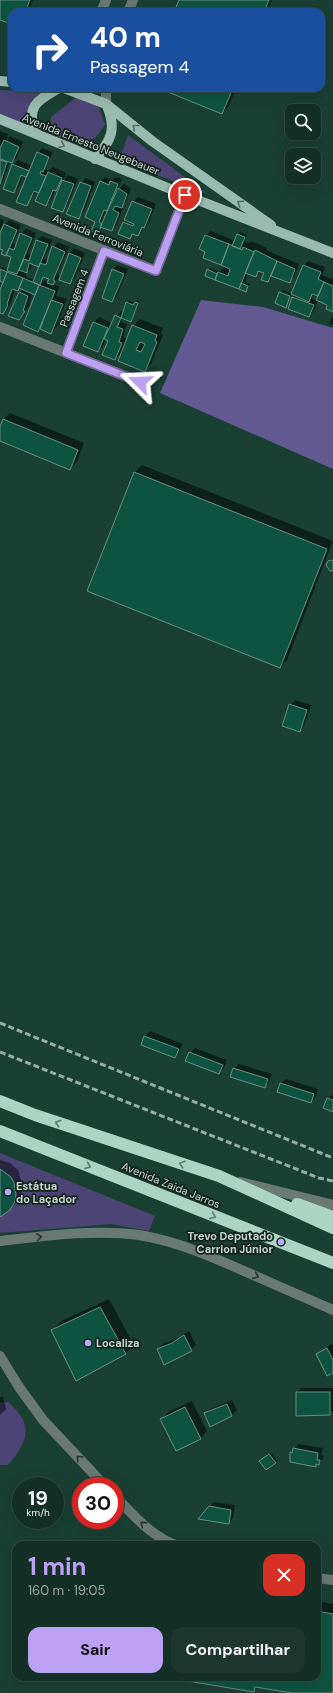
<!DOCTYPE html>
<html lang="pt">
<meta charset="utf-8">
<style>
:root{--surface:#142f26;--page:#1d372e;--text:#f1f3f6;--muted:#9da9a7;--line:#334a43;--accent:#bca0f2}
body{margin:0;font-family:"DM Sans",sans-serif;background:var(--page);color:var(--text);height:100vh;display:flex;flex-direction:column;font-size:15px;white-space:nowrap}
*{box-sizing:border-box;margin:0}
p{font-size:13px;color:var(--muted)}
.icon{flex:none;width:22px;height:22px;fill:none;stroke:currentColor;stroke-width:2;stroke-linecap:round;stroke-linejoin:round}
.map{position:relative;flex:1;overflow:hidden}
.drawer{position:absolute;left:12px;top:1541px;width:309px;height:140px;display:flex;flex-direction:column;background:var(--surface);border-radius:12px;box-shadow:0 4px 16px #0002,0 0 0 1px var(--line)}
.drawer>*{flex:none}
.banner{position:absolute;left:8px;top:8px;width:317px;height:84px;border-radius:12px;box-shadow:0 4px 16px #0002,0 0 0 1px var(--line);background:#1a4fa0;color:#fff;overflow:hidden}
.buttons{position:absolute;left:285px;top:104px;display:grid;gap:8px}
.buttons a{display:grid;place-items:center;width:36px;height:36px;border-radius:8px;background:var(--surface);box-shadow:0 4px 16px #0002,0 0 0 1px var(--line);font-size:20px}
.speed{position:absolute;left:12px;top:1477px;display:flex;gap:8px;font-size:20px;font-weight:700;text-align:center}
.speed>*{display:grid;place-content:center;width:52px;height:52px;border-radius:50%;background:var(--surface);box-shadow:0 4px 16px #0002,0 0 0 1px var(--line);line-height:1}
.speed small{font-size:10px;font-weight:400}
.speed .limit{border:6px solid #d22;background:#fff;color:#111}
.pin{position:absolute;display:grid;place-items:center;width:34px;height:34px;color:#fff;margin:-17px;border:2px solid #fff;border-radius:50%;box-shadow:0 1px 4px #0007}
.me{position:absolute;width:44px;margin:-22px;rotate:291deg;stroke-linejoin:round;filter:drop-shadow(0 0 3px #0008)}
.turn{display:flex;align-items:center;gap:14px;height:84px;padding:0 16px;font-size:18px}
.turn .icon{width:52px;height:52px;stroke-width:2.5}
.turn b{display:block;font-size:28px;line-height:34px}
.round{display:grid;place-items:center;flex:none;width:42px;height:42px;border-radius:12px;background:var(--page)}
.summary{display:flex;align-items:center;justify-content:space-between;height:68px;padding:0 16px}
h1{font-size:24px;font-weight:700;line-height:30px;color:var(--accent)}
.cta{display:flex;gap:8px;margin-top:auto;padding:8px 16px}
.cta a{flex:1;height:46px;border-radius:12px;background:var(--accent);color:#111;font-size:16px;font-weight:700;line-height:46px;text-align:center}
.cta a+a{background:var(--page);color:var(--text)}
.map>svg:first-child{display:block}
.green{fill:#4d4476}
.forest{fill:#645a93}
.shadow{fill:#0007;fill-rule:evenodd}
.building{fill:#0e5341;stroke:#6a9082;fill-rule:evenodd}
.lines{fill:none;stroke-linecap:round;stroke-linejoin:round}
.minor{stroke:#697973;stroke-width:10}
.major{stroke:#99baae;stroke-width:10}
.highway{stroke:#acd4c5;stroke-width:12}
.rail{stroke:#96aea5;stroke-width:3;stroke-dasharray:6 3;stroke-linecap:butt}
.oneway{stroke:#566e66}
.oneway2{stroke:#607b71}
.oneway3{stroke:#283832}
.route-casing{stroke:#7a689d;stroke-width:10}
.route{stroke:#bca0f2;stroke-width:7}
.poi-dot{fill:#b8abf7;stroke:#13221d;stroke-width:1.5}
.labels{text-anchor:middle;stroke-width:3.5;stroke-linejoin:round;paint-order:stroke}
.street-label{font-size:11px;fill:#c3d7cf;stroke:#13221d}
.poi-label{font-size:11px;font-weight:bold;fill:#c3d7cf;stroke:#13221d;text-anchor:start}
</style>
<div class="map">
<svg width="333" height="1693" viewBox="0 0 333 1693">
<rect width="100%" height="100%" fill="#1a3f33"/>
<path class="green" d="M0,90L42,91L32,100L23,125L0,115Z
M78,96L99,107L105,125L92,142L78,147L51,134V117Z
M128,135L208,194L119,161Z
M0,1153L155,1216L149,1231L111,1224L0,1233Z
M8,1402C34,1425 29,1440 8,1465H0V1403Z"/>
<path class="forest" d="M201,300L263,307L333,328V469L160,393Z"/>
<path class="shadow" d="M0,0H33L28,12H12V23L0,19Z
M180,0H272L267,12H175Z
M161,88H236L229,106L222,113Z
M0,131L8,134L7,139L10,136L23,142L17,157L12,162L10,161L3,181L0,184Z
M42,148L53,152L44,169L49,171L53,167L66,173L63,181L68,175L78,179L67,206L62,211L61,184L55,190L51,200L46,204L40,192L36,191L26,205L28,177L23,175L19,187L14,192L13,165L18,160L32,166L38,153Z
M105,177L113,180L116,177L122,179L117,191L124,184L131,189L126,202L121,207L123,208L116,226L112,230L103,227L98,233L96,221L101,182ZM106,210L108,211L105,218H103Z
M86,178L95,182L83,213L78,218L81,183Z
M138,197L156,204L149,222L142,230L138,235L134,233L129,238L124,223L133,202Z
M0,219L4,220L0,230Z
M9,220L21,225L13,243L17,245L21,234L26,229L36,233L28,254L32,256L37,240L42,236L52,240L44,259L48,260L53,247L58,242L69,247L57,275L59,276L58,279L53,284L59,287L56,296L67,299L56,328L51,333L41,328L38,331V290L32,292L29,306L19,319L9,315L18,293L23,289L20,287L18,290L15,289L12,300L8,308L3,313L0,312V291L4,282L0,280V266L8,270L12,257L0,248V236L5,225ZM32,263L40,266L35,280L26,277V273L31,268ZM45,277L50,278L49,282L43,280Z
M211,231L233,240L231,243L240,232L247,235L244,241L249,243L251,241L267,248L266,250L299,264L294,277L289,282L273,276L268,281L265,272L261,271L256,276L248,273L245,282L250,284L245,291L206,275L210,268L220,272L225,266L206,251V235Z
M74,248L85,253L75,278L70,282L69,253Z
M308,261L325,267L322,275L333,279V311L329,304L318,300L314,311L309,316L293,297L295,295L292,294L285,306L276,303L283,290L292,294L303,266ZM314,294L319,296L317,300L311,298Z
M117,265L128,269L117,296L112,301L113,270Z
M138,300L139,301L133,319L131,321L123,318L121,322L127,324L123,337L128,339L133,326L140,319L163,328L161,334L163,335L151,364L144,371L123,351L115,359L109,340L106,339L103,346L98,351L84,345L94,322L99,317L112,323L121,311L124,312L129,301L135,303Z
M333,316V325L329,323Z
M10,413L84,443L77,462L70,468L0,440V428L3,420Z
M142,465L333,541L287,660L280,667L89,590L135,472Z
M295,700L311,705L304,726L300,731L290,705Z
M150,1031L183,1044L179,1052L175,1057L142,1044L145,1036Z
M195,1048L227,1060L224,1068L219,1072L190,1053Z
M239,1064L272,1074L269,1082L265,1087L234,1069Z
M286,1079L318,1089L316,1097L311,1102L281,1083Z
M333,1094V1110L328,1099Z
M0,1160L10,1163L18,1170L23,1186L20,1196L14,1205L0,1216Z
M109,1299L134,1345L125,1354L52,1330L61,1321Z
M189,1331L196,1345L191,1350L158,1349L162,1344L177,1339Z
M332,1344L333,1346V1372L317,1354Z
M301,1388H333V1411L329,1414L297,1393Z
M3,1396L6,1409L0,1415V1397Z
M232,1400L237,1410L232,1415L211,1425L205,1413L210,1409Z
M192,1401L207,1431L201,1438L162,1419L168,1412Z
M298,1444L323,1448L321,1455L324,1456L323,1459L315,1466L291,1453Z
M272,1453L277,1461L275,1463L263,1459Z
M214,1502L235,1505L233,1518L228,1523L209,1507Z
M317,1601L333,1604V1693H298L259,1686L254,1691L169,1677H317Z"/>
<path class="building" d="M0,0H30L25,12H12V24L0,20Z
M179,0H269L264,12H174Z
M158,88H233L222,114Z
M4,140L19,147L12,163L0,159V148Z
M37,152L49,157L43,172L41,171L40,174L46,176L39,193L34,191L27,206L16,202Z
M0,160L7,162L0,184Z
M12,164L29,171L26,177L21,175L14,193L3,189Z
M48,172L62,178L56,191L53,190L46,206L35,201Z
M62,180L74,184L63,212L51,208Z
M100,181L109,185L110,181L118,184L107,211L104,210L99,222L102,224L98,234L91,231L95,222L85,217Z
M80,182L91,186L79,219L66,214Z
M118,188L127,194L122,208L115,206L113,210L119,213L112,231L100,227Z
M132,201L152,209L144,228L142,227L138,236L132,234L130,239L118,234L123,222L133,226L134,224L124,220Z
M4,224L17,230L6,256L1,254L3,250L0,249V233Z
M20,233L32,238L17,274L7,271L11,257L6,255L9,248L14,250Z
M237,234L245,237L240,249L232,246Z
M205,235L229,244L221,265L203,258L205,252L199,249Z
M36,240L48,244L39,267L29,263L27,273L19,270L24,259L29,261Z
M229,244L242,250L243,247L254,252L239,289L215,280L218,272L228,276L230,269L221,265Z
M52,246L65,252L53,280L55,281L53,285L47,283L49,279L43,277L40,285L33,282L40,263L46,265Z
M255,250L277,261L268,282L261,280L264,273L258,271L256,277L245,273Z
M69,253L81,258L70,284L59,280Z
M277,261L295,269L290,283L271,276Z
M303,265L321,272L318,279L324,282L318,296L312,294L309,302L291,294Z
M0,269L7,272L3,283L0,281Z
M112,269L124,274L112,302L102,298Z
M207,269L217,274L215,280L205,276Z
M7,272L23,278L18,291L12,289L7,304L8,305L3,314L0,313V290Z
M23,278L39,285L35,295L19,288Z
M324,282L333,286V312L326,309L327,305L316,300Z
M241,283L248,286L246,292L239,289Z
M39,285L55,291L38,332L23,325Z
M19,292L28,296L23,311H25L19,320L8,316Z
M279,292L290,296L286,308L275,303Z
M292,297L314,305L309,317L288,309Z
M51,300L63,304L51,334L40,329Z
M126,302L133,305L135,302L138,303L131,322L121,318Z
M115,315L121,318L117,327L123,329L119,342L122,343L115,360L102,355L108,341L104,339Z
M93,322L108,328L98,352L83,346Z
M132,325L157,335L155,341L157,342L145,372L118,361ZM140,342L145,344L141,352L136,350Z
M3,419L78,450L70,470L0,441V426Z
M134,472L327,549L280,668L87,591Z
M333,560V571H330L326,565L328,561Z
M289,704L307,710L300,732L282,726Z
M144,1036L179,1049L175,1058L141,1045Z
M189,1052L223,1065L219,1074L185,1061Z
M233,1068L268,1079L265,1088L230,1077Z
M280,1083L314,1094L311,1103L277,1092Z
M327,1098L333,1100V1112L323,1108Z
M0,1169L11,1177L14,1183L16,1194L15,1201L10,1210L0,1217Z
M100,1307L126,1354L76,1381L51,1330Z
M184,1335L192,1351L164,1365L157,1349L172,1343Z
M327,1348L333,1360V1373L327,1376L316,1354Z
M296,1392H330V1415L296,1416Z
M227,1404L232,1416L210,1427L204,1413Z
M185,1407L201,1439L176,1451L160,1419Z
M293,1448L318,1453L317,1460H320L319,1465L316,1464V1467L290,1462V1452L292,1453Z
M269,1454L276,1463L266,1470L259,1461Z
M209,1506L231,1510L229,1524L198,1519Z
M317,1611L333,1614V1693H292L255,1687L254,1692L163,1677H317Z"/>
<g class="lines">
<path class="minor" d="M101,12L106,0
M128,12L133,0
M106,88V104
M0,209L156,271L185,195
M0,327L140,382
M66,353L104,251
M240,1182L333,1205
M0,1241C45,1236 93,1229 139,1235C176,1241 210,1256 244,1271C274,1284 303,1297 333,1310
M0,1356L19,1387L43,1420L105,1486
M115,1496C133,1515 150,1535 175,1545
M317,1578L333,1580"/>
<path class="major" d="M0,81L12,82
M64,88L106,104L152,141L271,225
M0,119L185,195L333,253
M37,134C24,108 37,100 59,88
M95,159C111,141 117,129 107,106"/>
<path class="highway" d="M0,1101L35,1115L219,1176L333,1228
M0,1131L333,1263
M297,1204L333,1217"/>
<path class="rail" d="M0,1023L333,1158
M0,1052L319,1178L333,1181"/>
</g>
<defs><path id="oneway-chevron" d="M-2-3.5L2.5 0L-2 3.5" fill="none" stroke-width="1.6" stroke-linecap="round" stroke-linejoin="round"/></defs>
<g class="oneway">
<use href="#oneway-chevron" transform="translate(135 127) rotate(-141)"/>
<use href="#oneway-chevron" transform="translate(62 145) rotate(23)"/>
<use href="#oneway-chevron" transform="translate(240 203) rotate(-145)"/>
</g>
<g class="oneway2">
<use href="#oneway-chevron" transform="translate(58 1123) rotate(-162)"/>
<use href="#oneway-chevron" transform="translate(182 1164) rotate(-162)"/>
<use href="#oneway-chevron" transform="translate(88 1166) rotate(22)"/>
<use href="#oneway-chevron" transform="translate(213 1216) rotate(22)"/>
</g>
<g class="oneway3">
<use href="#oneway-chevron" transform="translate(39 1237) rotate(-6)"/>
<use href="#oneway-chevron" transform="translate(256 1276) rotate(24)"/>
<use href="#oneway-chevron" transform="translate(79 1458) rotate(-133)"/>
<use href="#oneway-chevron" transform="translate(143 1524) rotate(-140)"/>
</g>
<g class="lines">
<defs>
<path id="route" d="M140,382L66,353L104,251L156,271L185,195"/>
</defs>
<use href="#route" class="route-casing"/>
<use href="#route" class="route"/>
</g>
<g class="poi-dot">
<circle cx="8" cy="1192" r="4"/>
<circle cx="281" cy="1242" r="4"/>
<circle cx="88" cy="1343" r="4"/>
</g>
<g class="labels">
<g class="street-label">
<text transform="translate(91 144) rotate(22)" y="4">Avenida Ernesto Neugebauer</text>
<text transform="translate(98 235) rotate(22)" y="4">Avenida Ferroviária</text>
<text transform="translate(74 298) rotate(-69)" y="4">Passagem 4</text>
<text transform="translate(171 1185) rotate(22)" y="4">Avenida Zaida Jarros</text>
</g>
<g class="poi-label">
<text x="16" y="1190">Estátua<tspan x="16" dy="13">do Laçador</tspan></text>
<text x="273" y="1240" text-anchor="end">Trevo Deputado<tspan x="273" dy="13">Carrion Júnior</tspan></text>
<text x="96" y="1347">Localiza</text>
</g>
</g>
</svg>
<div class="buttons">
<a><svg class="icon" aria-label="search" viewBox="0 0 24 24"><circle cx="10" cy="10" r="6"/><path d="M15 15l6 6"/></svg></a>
<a><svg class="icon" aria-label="layers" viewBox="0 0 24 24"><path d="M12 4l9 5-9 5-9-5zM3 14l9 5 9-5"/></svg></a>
</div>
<div class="speed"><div>19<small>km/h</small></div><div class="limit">30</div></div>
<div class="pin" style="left:185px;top:195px;background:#d93025"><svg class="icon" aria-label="arrive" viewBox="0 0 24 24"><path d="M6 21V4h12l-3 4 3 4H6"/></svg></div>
<svg class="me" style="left:140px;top:382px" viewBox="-20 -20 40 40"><path d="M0-17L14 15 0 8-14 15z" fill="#bca0f2" stroke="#fff" stroke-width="4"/></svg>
<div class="banner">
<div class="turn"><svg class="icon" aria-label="right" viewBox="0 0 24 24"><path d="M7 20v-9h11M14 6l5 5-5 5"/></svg><div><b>40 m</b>Passagem 4</div></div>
</div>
<section class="drawer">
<div class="summary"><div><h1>1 min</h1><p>160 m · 19:05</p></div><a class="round" style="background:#d93025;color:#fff"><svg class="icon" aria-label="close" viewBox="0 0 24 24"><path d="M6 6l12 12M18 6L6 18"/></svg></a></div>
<div class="cta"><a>Sair</a><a>Compartilhar</a></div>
</section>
</div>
